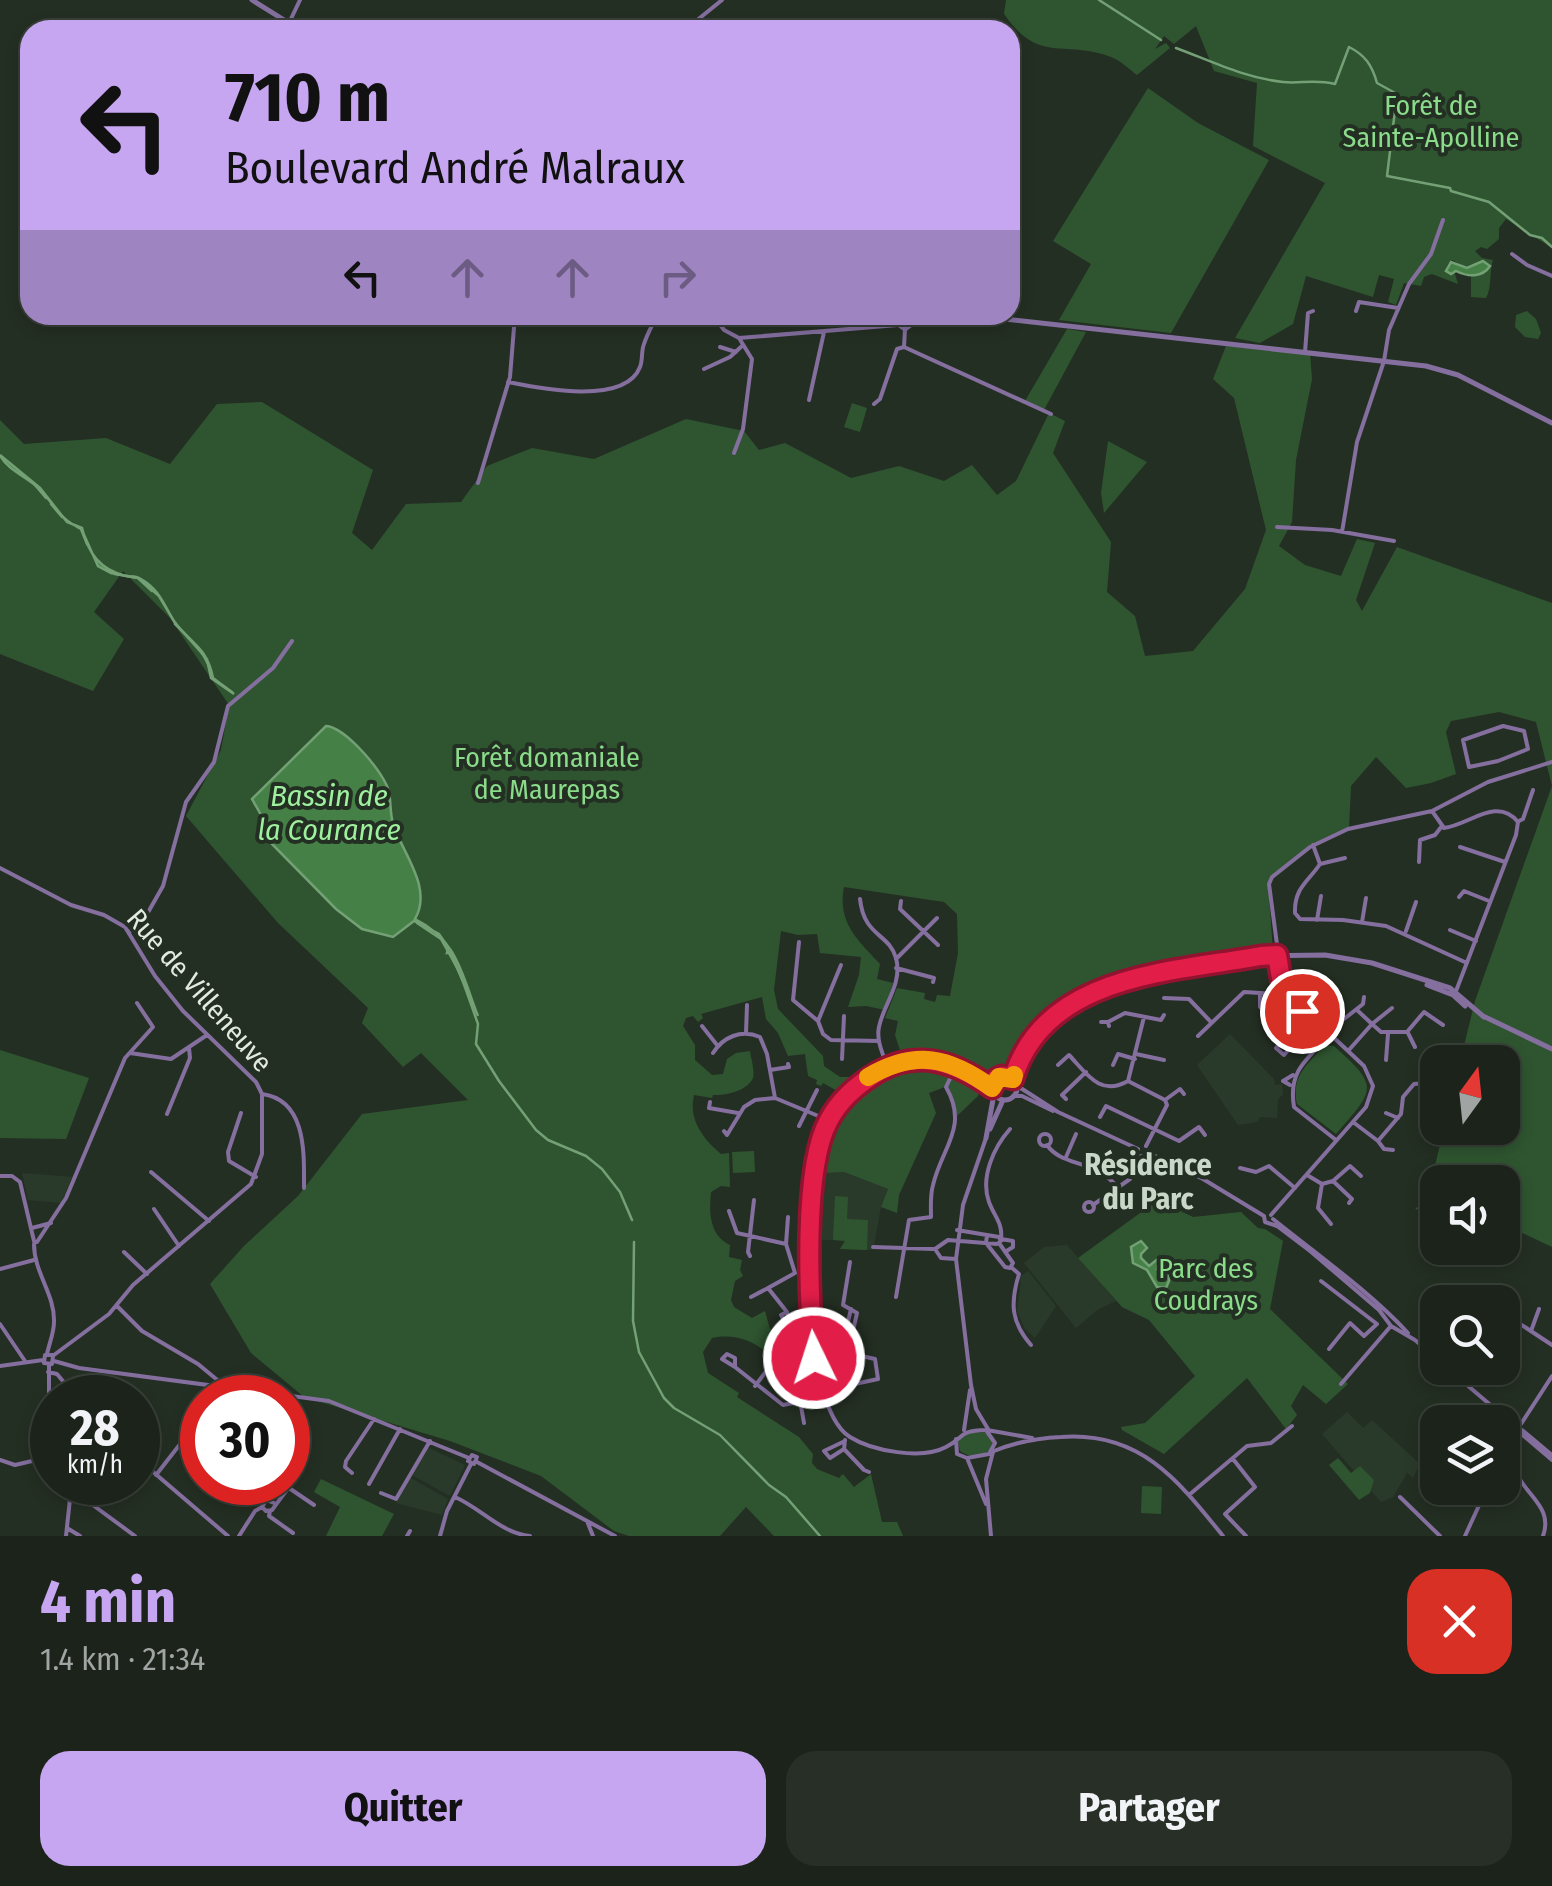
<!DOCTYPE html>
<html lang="fr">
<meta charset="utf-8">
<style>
:root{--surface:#1b231a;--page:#282f27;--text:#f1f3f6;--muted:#a0a4a2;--line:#394039;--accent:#c6a6f0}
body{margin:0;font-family:"Fira Sans Condensed",sans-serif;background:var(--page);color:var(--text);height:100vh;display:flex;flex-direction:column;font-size:38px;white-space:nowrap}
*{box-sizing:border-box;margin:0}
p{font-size:32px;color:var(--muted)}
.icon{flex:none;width:55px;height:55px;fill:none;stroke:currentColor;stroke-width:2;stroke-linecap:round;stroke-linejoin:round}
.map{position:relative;height:1536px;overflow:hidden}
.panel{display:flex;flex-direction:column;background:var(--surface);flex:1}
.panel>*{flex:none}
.hud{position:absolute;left:20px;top:20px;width:1000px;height:305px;border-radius:30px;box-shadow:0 5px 15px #0003,0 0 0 2px var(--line);background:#c6a6f0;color:#111;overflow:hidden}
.needle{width:65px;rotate:15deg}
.controls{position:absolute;left:1420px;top:1045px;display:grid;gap:20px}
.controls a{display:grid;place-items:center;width:100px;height:100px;border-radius:20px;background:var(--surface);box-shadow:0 5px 15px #0003,0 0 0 2px var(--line);font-size:50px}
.speed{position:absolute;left:30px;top:1375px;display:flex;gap:20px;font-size:50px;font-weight:700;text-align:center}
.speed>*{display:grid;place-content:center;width:130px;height:130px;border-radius:50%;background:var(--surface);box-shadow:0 5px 15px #0003,0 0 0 2px var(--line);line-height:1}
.speed small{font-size:25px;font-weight:400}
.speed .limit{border:15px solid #d22;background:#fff;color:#111}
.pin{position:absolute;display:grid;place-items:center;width:85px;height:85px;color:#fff;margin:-42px;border:5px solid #fff;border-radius:50%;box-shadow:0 2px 10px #0007}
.me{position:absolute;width:110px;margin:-55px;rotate:356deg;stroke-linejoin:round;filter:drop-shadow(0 0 8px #0008)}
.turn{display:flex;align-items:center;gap:35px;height:210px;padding:0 40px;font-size:45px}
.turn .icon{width:130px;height:130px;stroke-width:2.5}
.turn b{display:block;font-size:70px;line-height:85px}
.lanes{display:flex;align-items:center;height:95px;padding:0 40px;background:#0003;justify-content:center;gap:50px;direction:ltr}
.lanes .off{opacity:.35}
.round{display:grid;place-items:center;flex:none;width:105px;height:105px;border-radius:30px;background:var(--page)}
.overview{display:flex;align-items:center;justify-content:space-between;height:170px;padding:0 40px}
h1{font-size:60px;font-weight:700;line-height:75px;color:var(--accent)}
.primary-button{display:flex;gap:20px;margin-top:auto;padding:20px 40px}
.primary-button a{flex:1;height:115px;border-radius:30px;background:var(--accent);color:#111;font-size:40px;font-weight:700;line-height:115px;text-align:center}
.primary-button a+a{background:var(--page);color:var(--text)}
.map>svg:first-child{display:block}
.built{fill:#2a3a2a}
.green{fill:#2f5530}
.water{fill:#458046;stroke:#74a075;stroke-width:2.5}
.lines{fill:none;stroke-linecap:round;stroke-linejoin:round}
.stream{stroke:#74a075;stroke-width:2.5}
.minor{stroke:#846f9f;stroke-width:4}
.tertiary{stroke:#846f9f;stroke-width:5}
.route-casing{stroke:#92132f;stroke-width:25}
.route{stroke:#e11d48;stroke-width:18}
.slow{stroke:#f59e0b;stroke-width:18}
.labels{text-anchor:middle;stroke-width:8;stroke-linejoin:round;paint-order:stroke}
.park-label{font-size:28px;fill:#8adb8a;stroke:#242f23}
.street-label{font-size:28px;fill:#e2eae2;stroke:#242f23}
.water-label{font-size:30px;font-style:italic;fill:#9ef09e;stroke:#242f23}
.neighbourhood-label{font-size:30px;font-weight:bold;fill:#c9d7c8;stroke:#242f23}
</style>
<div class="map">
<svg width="1552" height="1536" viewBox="0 0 1552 1536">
<rect width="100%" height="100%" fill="#242f23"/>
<path class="built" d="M1230,1034L1274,1079L1275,1085L1282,1084L1283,1094L1278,1100L1277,1118L1260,1117L1257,1122L1238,1125L1197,1065Z
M825,1171L844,1172L888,1189L881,1207L873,1250L840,1249L845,1240H818L821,1173Z
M22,1173L72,1177L61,1203L28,1200Z
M1067,1245L1116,1301L1097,1310L1076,1328L1024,1263L1044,1247Z
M1028,1271L1056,1306L1035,1338L1025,1329L1017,1311L1021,1282L1018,1278Z
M1347,1412L1363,1428L1372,1420L1420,1464L1413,1478L1407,1473L1393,1497L1381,1502L1322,1434Z
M427,1447L465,1465L450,1496L410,1474Z
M409,1477L448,1499L442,1515L396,1503Z"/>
<path class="green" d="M1006,0H1552V248L1506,219L1499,228V239L1487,249L1481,247L1475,251L1482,258L1493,260C1489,272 1492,288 1486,298L1471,297V270L1452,260L1447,266L1455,274L1458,284L1432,274L1424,277L1421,286L1404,283L1396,305L1388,302L1394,279L1379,275L1373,297L1306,276L1293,324L1260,343L1235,338L1325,183L1253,146L1257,83L1214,71L1196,26L1174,44L1164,36L1155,49L1166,43L1170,48L1137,75C1129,69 1120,60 1111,57C1063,39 1039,65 1004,14Z
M1148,88L1198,123L1269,160L1171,333L1059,320L1091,264L1053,241Z
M1527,311L1536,319L1541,333L1538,339L1525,337L1515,327L1516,315Z
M1067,329L1086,332L1044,410L1025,401Z
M1226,346L1310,353L1312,379L1296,460L1292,522L1279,546L1305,565L1341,576L1357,539L1375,543L1356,600L1362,611L1397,547L1552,603V1247L1503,1224L1502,1182H1438L1437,1214L1415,1209L1427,1199L1444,1128H1502V1062H1460L1475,1001L1552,786L1536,722L1499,712L1451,721L1446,732L1456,774L1431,783L1406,788L1376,757L1351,786L1349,828L1313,847L1268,883L1273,951L1181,964L1083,990L1023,1040L1006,1064L984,1072L978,1096L957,1116L945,1087L929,1093L936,1113L899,1195L897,1213L881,1207L888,1189L844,1172L821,1173C813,1149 833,1110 850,1093C863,1080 883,1071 898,1062L902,1056L895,1035L898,1021L885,1018L897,988L925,993L924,999L935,1002L937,995L950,996L958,953L957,914L944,902L844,887C837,923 858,940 880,964L877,979L893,983L885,1010L866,1006L848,1007L859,975L861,957L820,953L817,934L798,935L781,931L774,990L778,1009L823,1056L824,1066L840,1077H860L841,1093L823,1083L821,1086L816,1084L817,1080L808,1076L805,1054L788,1056L778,1033L766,1019L762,997L701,1014L703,1018L698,1022L693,1016L686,1018L683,1026L695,1045V1060L712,1075L723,1074L727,1059L736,1053L750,1051C751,1058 755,1072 753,1078C747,1091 725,1096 713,1095L712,1098L694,1095C688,1119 703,1139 721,1154L729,1153L730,1187L721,1186L711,1192C709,1212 709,1235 730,1245L729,1257L742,1260L740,1270L743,1276L735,1281L731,1300L734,1307L752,1318L765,1311L770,1329L790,1342L798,1338L801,1344L805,1343L813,1376L790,1364L784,1372L776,1366L778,1361C759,1345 741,1332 712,1338L703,1352L708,1373L739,1393L737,1397L799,1437L813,1454L812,1463L817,1469L839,1478L843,1474L854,1487L871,1474L882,1522H897L903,1536H774L746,1507L720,1536H629L614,1531L541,1476L450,1441L304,1397L251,1353L210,1284L244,1246L298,1196L362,1114L468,1100L421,1053L403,1067L362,1023L368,1008L278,923L186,816L221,750L229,705L170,618L123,571L94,612L124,639L93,691L0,654V420L24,444L106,438L170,464L217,404L262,402L373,470L352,533L372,550L406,504L461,502L487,466L532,448L594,459L686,419L744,431L759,450L785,443L851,478L899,466L944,481L972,465L997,495L1016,481L1049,413L1065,421L1053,453L1111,542L1107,592L1135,616L1145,656L1193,651L1245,589L1266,530L1234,398L1213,379Z
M852,403L867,408L860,432L844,427Z
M1108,441L1147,462L1104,513L1101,493Z
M1325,1045L1334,1046C1380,1087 1375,1089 1336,1134L1297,1104C1291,1076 1307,1065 1325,1045Z
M0,1050L89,1078L66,1139L0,1138Z
M754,1151L755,1172L733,1173L732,1152Z
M835,1196L848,1197L847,1219L868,1220L867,1250L840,1249L845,1241L833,1240Z
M1158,1200L1193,1217L1241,1212L1258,1228L1265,1229L1283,1241L1270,1309L1348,1384L1326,1404L1303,1385L1291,1406L1297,1415L1286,1429L1247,1378L1164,1454L1122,1430L1121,1427L1145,1423L1195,1376L1149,1320L1122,1307L1078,1258Z
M976,1432L987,1433L993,1442L990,1450C982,1456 969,1458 960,1451L958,1441L963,1435Z
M1338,1458L1351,1473L1360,1466L1374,1480L1370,1493L1359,1500L1329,1465Z
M321,1479L394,1514L382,1536H326L340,1507L314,1492Z
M1142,1486L1162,1487L1161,1514L1141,1513Z"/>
<path class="water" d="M1483,261L1490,266C1482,278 1468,277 1456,271L1451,274L1446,271L1451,262L1467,268Z
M0,455L40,488L67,522L82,528C88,553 100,570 126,576C136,578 133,574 141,579C159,589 164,605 174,621C190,644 207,646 213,678L234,694L211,678L207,659L175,623L159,596L138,578L111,573L98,566L81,528C59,521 53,500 35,485C24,476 6,468 0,455Z
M326,726C345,727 385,773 389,792C391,803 390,813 393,824C403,854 433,888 415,919C458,940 462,976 478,1016L450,952L447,953L448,947L439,934L414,921L393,937L362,929L336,909L265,837L270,831L252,799Z
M1141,1241L1147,1248L1141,1254V1258L1149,1266L1159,1258L1157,1269L1169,1270V1281L1166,1288L1157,1287L1147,1270L1133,1263L1131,1247Z"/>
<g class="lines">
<path class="stream" d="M1099,0L1161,40
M1176,48C1211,61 1245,78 1283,82C1299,84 1315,79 1335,84L1349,47C1365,55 1372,65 1377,83L1397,94L1387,176L1450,188L1451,191L1489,202L1530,235L1542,238L1552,247
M35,485L46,498
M51,504L62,517
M77,527L81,529L87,544
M115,574L138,578L152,591
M175,624C192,641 208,654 212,678L232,692
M417,923L441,939L460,973L478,1024L476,1044L499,1081L536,1130L548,1140L586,1156L602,1169L620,1192L632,1220
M634,1242L633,1321L639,1352L664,1398L674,1408L720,1435L769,1485L786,1497L820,1536"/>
<path class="minor" d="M289,23L300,0
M685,30L722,0
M1512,254L1527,265L1552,276
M1356,311L1359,302L1398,308
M713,315L724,330L739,338L898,325
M514,325L536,322
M905,329L904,347L1051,414
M720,347L736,352
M1305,352L1308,313L1313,311
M704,369L730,357L742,346
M508,382C538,388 625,406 640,367C643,360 641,351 644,344C647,334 653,324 657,315
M809,400L824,332
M874,404L880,399L897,349L904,347
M734,453L743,429L752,359L739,338
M478,483L510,377L515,315
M1277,527L1332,530L1394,541
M1342,532L1357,442L1384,361L1389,330L1409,284L1431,254L1443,220
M1503,726L1524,731L1528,749L1498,761L1469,767L1463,740Z
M1432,811L1444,828C1469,825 1497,796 1518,822L1516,835L1456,991
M1519,821L1523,819L1533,790
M1313,845L1320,864C1308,882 1294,888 1295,913L1300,919L1343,920L1386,926L1467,963
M1460,847L1505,862
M1419,862L1420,840L1435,835L1442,826
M1320,864L1345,858
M0,868L71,905L104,915L125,927L155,976L183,1011L256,1082L262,1094V1154L251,1184L133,1285L109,1314L54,1355H45L44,1363L52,1364L53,1356
M1459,897L1464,891L1489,901
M860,899C864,937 889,933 896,958C903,984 883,1005 879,1027C876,1040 883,1054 887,1066
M901,901L900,909L938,945
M1317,920L1321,896
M1362,922L1366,898
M1450,930L1476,941
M1406,931L1416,902
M129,932L142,923L163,886L186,802L214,762L228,706L273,668L292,641
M799,942L793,1000L818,1021L823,1034L831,1040L879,1041
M896,959L937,918
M896,968L934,978L933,982
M1260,993V1007L1297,1040L1284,1055L1276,1048L1289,1033
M1164,998L1189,999L1210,1021
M1357,1010L1372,1024L1392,1008
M1144,1017L1128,1081L1165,1100L1167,1105L1146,1146
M1344,1019L1363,1004L1364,997
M818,1021L841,965
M1101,1022H1108L1109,1026
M1108,1022L1125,1013L1161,1020L1164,1015
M702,1026L717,1045
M746,1033L747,1005
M1408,1033L1415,1047
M1330,1035C1306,1060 1288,1071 1294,1107L1336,1140
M1198,1036L1244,992L1274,994L1283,990
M1348,1051L1372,1024L1381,1032H1407L1424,1012L1443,1025
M130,1053L171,1059L207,1035
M713,1053C723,1037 741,1029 760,1037L767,1054L775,1098
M1136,1054L1164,1060
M842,1059L844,1016
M1386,1060L1388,1034
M1058,1065L1069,1055C1087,1074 1100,1097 1128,1081
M1113,1065L1118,1054L1135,1059
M770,1070L789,1067L788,1064
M968,1072L992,1088
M1016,1085L1058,1112L1138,1149
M1290,1085L1283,1081L1293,1075
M262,1094C307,1100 304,1154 304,1188
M1013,1096H1022L1053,1111
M1066,1099L1062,1095L1086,1072
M1165,1100L1180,1089L1184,1094
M710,1102L709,1108L738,1113
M241,1113L228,1152L229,1161L256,1177
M1386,1113L1398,1118
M167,1114L190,1058L189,1048
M1100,1117L1106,1106L1179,1141L1199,1127L1205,1135
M1353,1122L1378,1141L1401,1114L1403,1097L1414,1084L1426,1083
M799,1126L817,1090
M724,1131L727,1135L744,1107L755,1100L775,1098L828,1120
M1039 1140a6 6 0 1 1 12 0a6 6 0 1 1-12 0Z
M986,1138L963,1205L956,1259L971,1385L976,1409L988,1429
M1378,1141L1384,1149L1393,1150
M1047,1145C1062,1167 1096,1159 1118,1188
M1149,1153L1203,1179L1264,1216L1265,1222L1277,1226L1310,1251L1379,1310L1391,1326L1415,1340
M1066,1157L1076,1134
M1240,1168L1256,1172L1269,1166L1295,1188
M151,1172L209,1221
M1307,1175L1322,1184L1333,1181L1350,1166L1361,1176
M0,1176H12L20,1182L34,1241
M1333,1181L1352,1199L1349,1203
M1322,1184L1318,1208L1331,1224
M1084 1207a5 5 0 1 1 10 0a5 5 0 1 1-10 0Z
M1093,1205L1130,1179L1141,1156
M154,1209L179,1246
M729,1211L737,1233L786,1244L795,1273
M1271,1215L1366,1107L1373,1086L1364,1066L1283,990L1269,884L1272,877L1310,847L1348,829L1432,811L1488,782L1552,762
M1273,1219C1319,1256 1370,1292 1408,1333
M32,1228L51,1223
M987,1235L986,1243L1005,1267L1010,1268L1013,1263L999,1243
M37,1242L66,1198L125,1058L153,1027L137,1003
M34,1244C34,1273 55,1294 54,1322C54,1333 49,1344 47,1354
M786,1244L788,1217
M873,1247L933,1249
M935,1249L948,1240L997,1244L1001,1241L999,1237L957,1230
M935,1249L941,1258L956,1259
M124,1252L147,1274
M1005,1252L1013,1247V1241L1001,1239C1003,1223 994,1216 989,1202C980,1177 994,1147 1010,1129
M750,1256L748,1252L754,1200
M1011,1267L1019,1274C1010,1303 1011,1322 1031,1345
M0,1269L34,1260
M1321,1281L1377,1324L1364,1336L1350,1323L1329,1349
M751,1297L768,1288
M896,1297L909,1220L931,1217C931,1207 930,1195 933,1185C942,1147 969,1127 946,1087L956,1066
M117,1306L142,1331L198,1364L221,1383
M787,1312L789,1322H785L781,1315L787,1312L768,1288L795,1273
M1502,1312L1552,1345
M0,1324L25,1361
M1531,1331L1539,1309
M1415,1340L1438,1360
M848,1353L857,1313L843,1305L850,1262
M848,1353L841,1351L851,1309
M727,1354L735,1358V1367L722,1359Z
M54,1361L79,1368L329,1401L469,1458
M49,1365V1470L52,1479
M0,1366L43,1360
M735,1367L783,1405L824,1397
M1447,1368L1514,1425
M48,1372L57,1374L77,1398
M797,1384L804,1423
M1341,1384L1390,1327
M755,1386L774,1361
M822,1391L878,1379L875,1359L848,1353
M1521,1424L1552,1376
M964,1430L970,1390
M987,1430L1032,1438
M1522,1430L1552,1455
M1519,1432L1552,1460
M956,1439L957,1454L967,1458L989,1454L995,1443L986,1430C957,1431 966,1437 946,1447C922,1460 872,1451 850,1437C797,1404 802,1174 827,1122C839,1098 863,1077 888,1066C928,1049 960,1074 999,1077
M845,1440L844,1449L864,1470L869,1472
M844,1449L830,1458L824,1451L845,1441
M994,1451C1016,1442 1037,1438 1061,1437C1140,1431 1178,1480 1223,1536
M1503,1454L1515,1432
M472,1455L477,1457L474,1464L468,1461Z
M1502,1456C1513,1464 1514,1470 1521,1481C1533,1500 1552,1511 1543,1536
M967,1458L986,1504
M138,1459L228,1536
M1233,1459L1255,1487L1225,1514L1246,1536
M0,1460L15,1465L49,1457
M477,1462L615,1536
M352,1473L345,1467L346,1461L374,1419
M156,1475L202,1416
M57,1482L70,1499L66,1536
M369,1484L400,1429
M289,1488L314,1505
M381,1493L396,1499L430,1441
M1189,1495L1247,1446L1271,1443L1292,1426
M69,1496L86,1500L135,1536
M455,1497C482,1509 501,1533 530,1536
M1400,1497L1440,1536
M274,1503L266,1500L262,1507L266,1511L272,1510L297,1476L288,1454
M270,1511L269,1516L293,1533
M587,1521L593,1536
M67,1528L80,1536
M239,1536L255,1511L262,1507
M407,1536L410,1531
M440,1536L447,1511L471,1464
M991,1536L986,1479L993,1452
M1465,1536L1487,1488"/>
<path class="tertiary" d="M252,0L300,30
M901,315L898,324L905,329L913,323L911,315
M968,315L1426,366L1458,375L1552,423
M1427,985L1453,995L1465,1006
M1483,1016L1552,1049
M993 1088a12 12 0 1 1 24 0a12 12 0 1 1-24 0Z
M1005,1076L1013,1059L1036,1032L1091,991L1143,977L1261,956L1325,955L1372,963L1450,988L1484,1017
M1013,1078L1037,1036
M990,1129L1003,1100
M986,1138L994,1094"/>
</g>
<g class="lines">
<defs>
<path id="route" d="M814,1358C809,1301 802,1168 829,1120C840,1099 858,1084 878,1072C918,1048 957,1063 992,1088L996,1079L1002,1076L1013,1079C1044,974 1173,972 1261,956L1277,955L1283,990L1302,1011"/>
</defs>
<use href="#route" class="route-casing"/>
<use href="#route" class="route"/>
<path class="slow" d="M868,1077C916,1049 949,1057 992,1088L999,1077L1013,1079L1014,1075"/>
</g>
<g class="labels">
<g class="park-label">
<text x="1431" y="115">Forêt de<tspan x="1431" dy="32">Sainte-Apolline</tspan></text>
<text x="547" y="767">Forêt domaniale<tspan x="547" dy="32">de Maurepas</tspan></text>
<text x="1206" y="1278">Parc des<tspan x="1206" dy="32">Coudrays</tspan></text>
</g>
<g class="street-label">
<text transform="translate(200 990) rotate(49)" y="10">Rue de Villeneuve</text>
</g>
<g class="water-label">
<text x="329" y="806">Bassin de<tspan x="329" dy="34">la Courance</tspan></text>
</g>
<g class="neighbourhood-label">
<text x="1148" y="1175">Résidence<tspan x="1148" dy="34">du Parc</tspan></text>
</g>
</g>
</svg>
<div class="controls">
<a><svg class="needle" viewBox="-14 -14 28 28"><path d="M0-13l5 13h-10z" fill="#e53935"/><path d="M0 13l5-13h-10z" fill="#a0a4a2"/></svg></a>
<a><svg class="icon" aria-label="sound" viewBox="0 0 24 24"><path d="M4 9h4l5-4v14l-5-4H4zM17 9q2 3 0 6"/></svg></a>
<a><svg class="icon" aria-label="search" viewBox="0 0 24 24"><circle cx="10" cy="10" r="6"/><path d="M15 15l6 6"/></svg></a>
<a><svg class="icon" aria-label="layers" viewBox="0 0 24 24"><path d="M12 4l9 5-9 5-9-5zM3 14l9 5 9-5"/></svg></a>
</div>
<div class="speed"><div>28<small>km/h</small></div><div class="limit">30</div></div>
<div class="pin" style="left:1302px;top:1011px;background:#d93025"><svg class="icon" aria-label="arrive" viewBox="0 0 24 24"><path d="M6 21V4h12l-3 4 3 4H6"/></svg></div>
<svg class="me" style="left:814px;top:1358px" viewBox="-20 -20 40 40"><circle r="17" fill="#e11d48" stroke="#fff" stroke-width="3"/><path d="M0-11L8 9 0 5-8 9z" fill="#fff"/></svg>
<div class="hud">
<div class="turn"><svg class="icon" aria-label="left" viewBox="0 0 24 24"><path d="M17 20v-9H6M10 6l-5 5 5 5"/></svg><div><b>710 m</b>Boulevard André Malraux</div></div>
<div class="lanes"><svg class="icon" aria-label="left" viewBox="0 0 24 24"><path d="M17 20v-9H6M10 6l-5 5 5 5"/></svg><svg class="icon off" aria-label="ahead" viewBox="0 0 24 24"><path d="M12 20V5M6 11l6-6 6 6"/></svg><svg class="icon off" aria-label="ahead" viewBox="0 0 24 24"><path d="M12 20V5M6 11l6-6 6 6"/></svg><svg class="icon off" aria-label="right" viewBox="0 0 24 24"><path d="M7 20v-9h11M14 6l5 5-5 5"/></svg></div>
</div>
</div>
<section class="panel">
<div class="overview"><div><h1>4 min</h1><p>1.4 km · 21:34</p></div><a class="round" style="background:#d93025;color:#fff"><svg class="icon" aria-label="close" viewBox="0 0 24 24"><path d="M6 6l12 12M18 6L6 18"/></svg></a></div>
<div class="primary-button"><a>Quitter</a><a>Partager</a></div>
</section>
